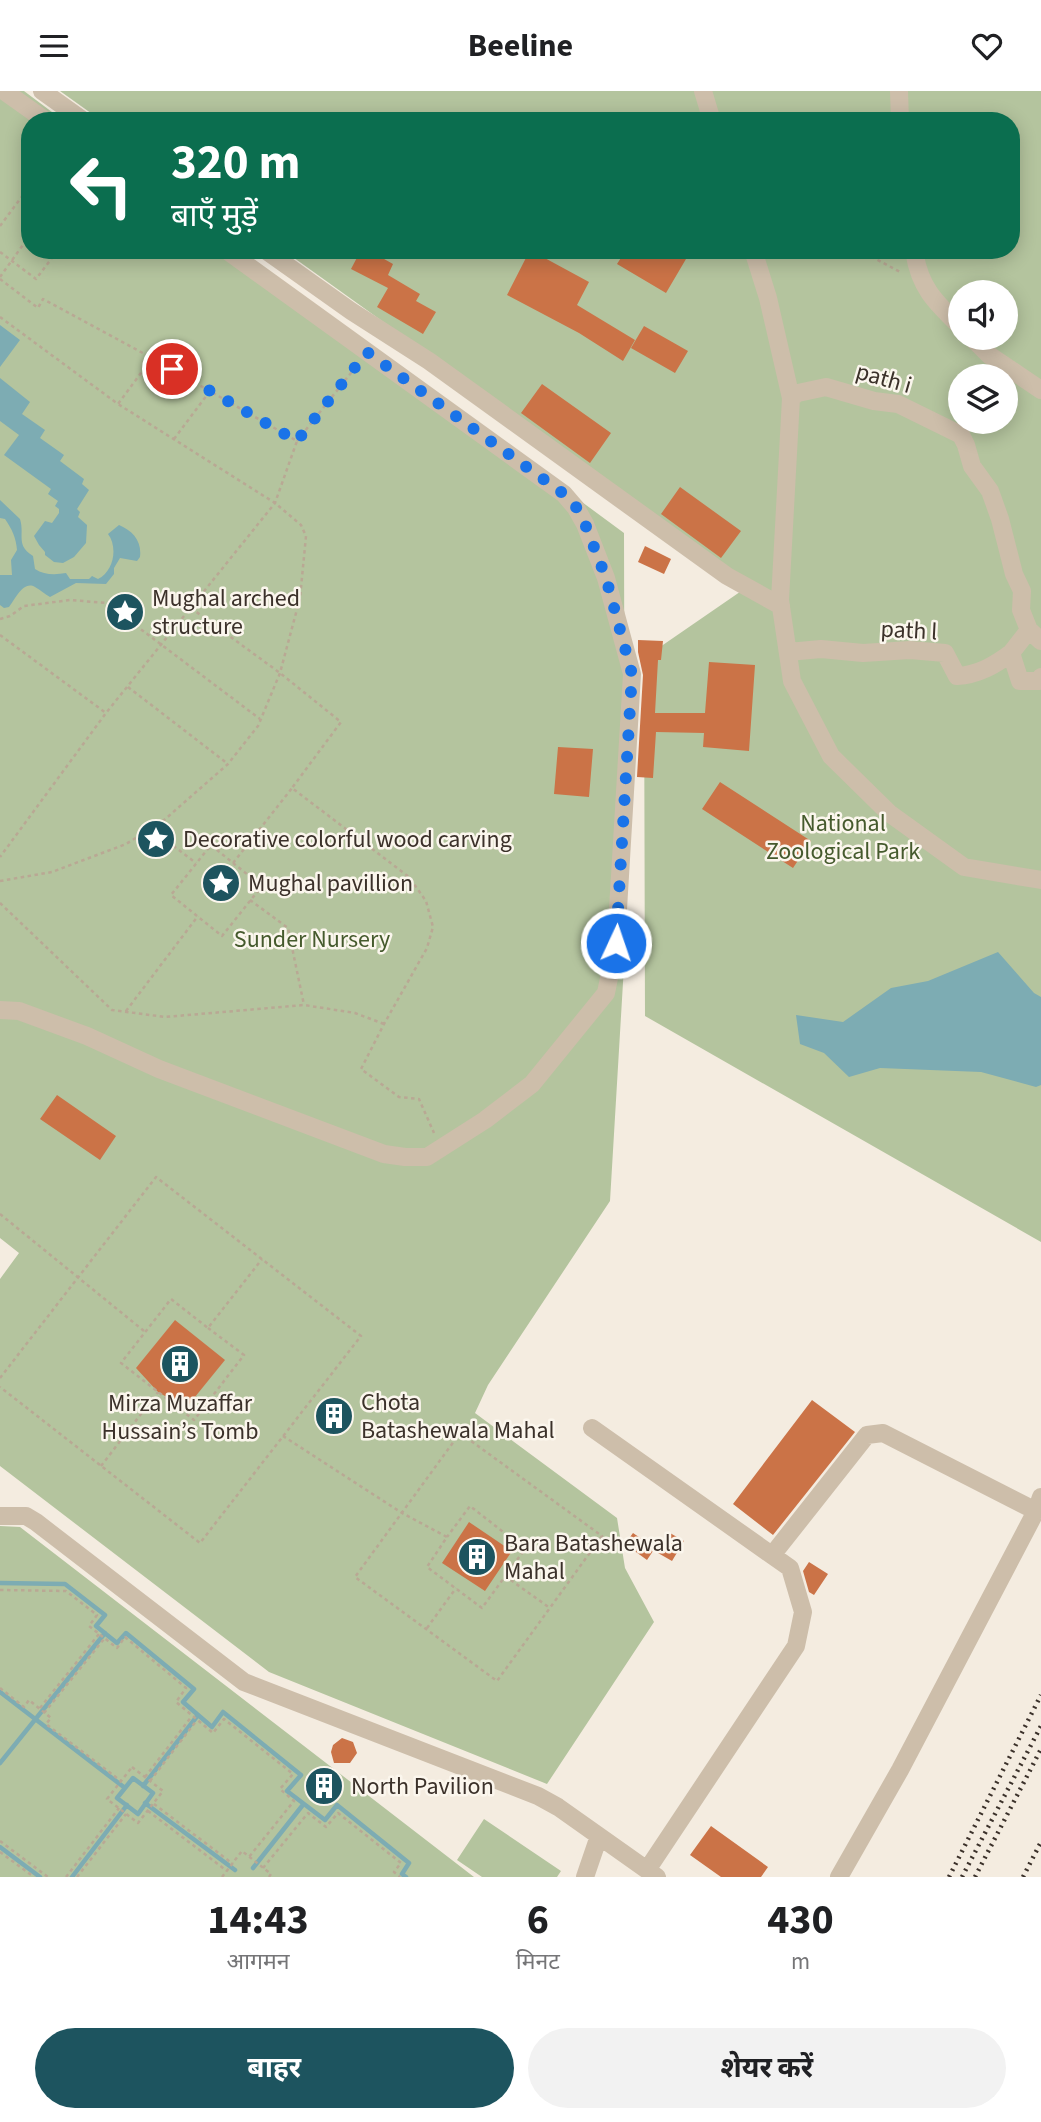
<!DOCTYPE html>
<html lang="hi">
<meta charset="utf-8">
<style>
:root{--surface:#fff;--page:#f2f2f2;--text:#202124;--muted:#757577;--accent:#1d545f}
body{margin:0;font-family:"Source Sans 3","Noto Sans Devanagari",sans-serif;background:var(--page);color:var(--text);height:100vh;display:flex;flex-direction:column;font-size:26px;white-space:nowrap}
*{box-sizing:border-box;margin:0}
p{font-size:23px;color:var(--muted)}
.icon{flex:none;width:38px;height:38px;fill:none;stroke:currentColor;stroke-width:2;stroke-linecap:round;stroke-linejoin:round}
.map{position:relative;height:1786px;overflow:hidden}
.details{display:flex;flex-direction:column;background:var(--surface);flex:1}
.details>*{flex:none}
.guide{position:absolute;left:21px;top:21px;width:999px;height:147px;border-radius:28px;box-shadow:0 4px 18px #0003;background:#0b6e4f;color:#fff;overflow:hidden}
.controls{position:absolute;left:948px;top:189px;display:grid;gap:14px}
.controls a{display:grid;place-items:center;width:70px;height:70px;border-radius:50%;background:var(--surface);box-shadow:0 4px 18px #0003;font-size:35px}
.pin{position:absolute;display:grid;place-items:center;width:60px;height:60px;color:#fff;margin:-30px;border:4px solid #fff;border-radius:50%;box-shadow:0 2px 7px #0007}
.me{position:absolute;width:77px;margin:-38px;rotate:3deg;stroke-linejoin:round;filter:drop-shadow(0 0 5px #0008)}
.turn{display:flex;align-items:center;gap:24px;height:147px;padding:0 35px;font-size:32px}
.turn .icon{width:91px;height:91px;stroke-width:2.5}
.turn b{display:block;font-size:49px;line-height:60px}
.eta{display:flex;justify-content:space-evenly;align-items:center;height:119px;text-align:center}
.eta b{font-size:42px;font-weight:700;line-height:49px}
.primary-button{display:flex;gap:14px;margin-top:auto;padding:14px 35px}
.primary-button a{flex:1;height:80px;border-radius:42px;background:var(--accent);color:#fff;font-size:28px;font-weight:700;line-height:80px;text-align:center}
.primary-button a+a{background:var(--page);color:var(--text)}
header{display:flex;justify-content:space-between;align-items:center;height:91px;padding:0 35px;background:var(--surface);font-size:32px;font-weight:700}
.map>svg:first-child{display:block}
.green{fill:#b4c49e;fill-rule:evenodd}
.water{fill:#7dacb3}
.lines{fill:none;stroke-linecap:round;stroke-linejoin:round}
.stream{stroke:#7dacb3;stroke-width:4.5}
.building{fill:#cb7347}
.path{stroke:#b9a894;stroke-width:2.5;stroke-dasharray:3.5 3.5;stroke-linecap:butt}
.minor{stroke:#cdbeaa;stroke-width:18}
.rail{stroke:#3b312a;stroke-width:4.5;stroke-dasharray:2 5;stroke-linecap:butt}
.route{stroke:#1a73e8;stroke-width:12;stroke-dasharray:0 21.6}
.labels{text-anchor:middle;stroke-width:5;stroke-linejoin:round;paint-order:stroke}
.street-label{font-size:24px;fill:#3b312a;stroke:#fbf6ed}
.poi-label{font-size:24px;fill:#3b312a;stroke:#fbf6ed;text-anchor:start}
.park-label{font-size:24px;fill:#455a2d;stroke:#fbf6ed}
</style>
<header><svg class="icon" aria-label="menu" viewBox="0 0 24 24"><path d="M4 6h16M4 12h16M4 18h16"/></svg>Beeline<svg class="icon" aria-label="heart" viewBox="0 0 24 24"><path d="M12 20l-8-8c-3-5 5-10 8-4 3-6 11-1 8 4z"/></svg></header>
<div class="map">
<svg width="1041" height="1786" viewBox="0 0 1041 1786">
<rect width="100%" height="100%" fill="#f4ece0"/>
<path class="green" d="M0,0H24L64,30H30V159H240L624,442L625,858L610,1110L488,1294L475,1322L617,1427L625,1477L654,1531L547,1693L269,1581L0,1375V1188L19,1162L0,1147Z
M60,0H1041V1151L645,925L644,567L750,494L283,159H1012V30H102ZM961,201H1006V247H961ZM961,285H1006V331H961Z
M0,1435L20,1436L474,1786H0Z
M484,1728L561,1780L557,1786H482L457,1769Z"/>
<path class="water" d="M0,234L20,249L0,276Z
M0,287L30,311L22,323L45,339L40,347L64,364L60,370L84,388L82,393L89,399L77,418L80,421L78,426L87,434L86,452L74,466L63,472L54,471L45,464V461L39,454L34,445L45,430L52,432L59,422V418L55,415L58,410L48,403L51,398L4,364L19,344L0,330Z
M0,409L20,428C25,444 15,454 33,465L35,478C44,484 55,484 66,482L70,488H89L92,485L98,488C114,480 118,456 108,443L119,434C133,440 142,450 140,466L137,470L120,467L114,477V483L106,493L76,492L50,506C44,503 41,499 35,496C23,489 15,509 9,516L4,517L0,514V484H12L11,469L17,459C16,447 12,438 5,428L0,427Z
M998,861L1034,902L1041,906V994L1036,996L981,981L880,977L849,986L824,962L800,953L796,924L843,931L891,897L928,890Z"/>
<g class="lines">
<path class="stream" d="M0,1492L65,1493L105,1524L96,1535L117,1552L126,1542L194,1598L183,1611L212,1636L223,1621L301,1684L287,1700L325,1729L337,1714L409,1772L402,1783L406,1786
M0,1601L125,1697
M0,1672L105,1542
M133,1687L153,1702L138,1723L117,1707Z
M143,1695L198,1624
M145,1712L235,1779
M0,1756L40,1786
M253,1777L302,1715
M72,1786L127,1714"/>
</g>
<path class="building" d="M361,159H368L393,173L388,184L420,203L416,210L436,221L423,243L377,216L388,197L351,178Z
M530,159L589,191L577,214L635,249L623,270L579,242L507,204Z
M626,159H670L686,168L666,202L617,173Z
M644,235L688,260L675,282L631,257Z
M542,293L611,342L590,372L521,322Z
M680,396L741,440L721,467L661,423Z
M645,455L671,468L664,483L638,471Z
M638,549L663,550L661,569H658L655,622H705L709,571L755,574L749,660L703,656L704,642L656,641L653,687L637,686L643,584L638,561Z
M558,656L593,658L589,706L554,703Z
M720,691L811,750L793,777L702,718Z
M213,784L227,795L217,809L203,798Z
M57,1004L116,1045L100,1069L40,1028Z
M175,1229L225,1269L186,1317L158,1301L136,1277Z
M812,1309L855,1341L773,1444L733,1413Z
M336,1310L347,1318V1329L340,1337L332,1338L322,1331L319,1322L326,1312Z
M469,1431L512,1460L485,1500L442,1472Z
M633,1442L655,1457L647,1469L625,1453Z
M670,1442L684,1450L672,1470L658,1462Z
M809,1471L828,1483L814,1504L809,1501L803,1480Z
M342,1647L353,1651L357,1662L350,1672H334L331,1661L333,1654Z
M323,1679L339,1692L325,1710L310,1697Z
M711,1735L768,1776L761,1786H721L690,1764Z"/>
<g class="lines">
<path class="path" d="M0,135L26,100L30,102
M859,159L902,182
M0,161L36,188L58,159
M0,186L30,144
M0,188L38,217L43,208L152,267L297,350L275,412L106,622L0,766
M0,226L118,313L152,267
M174,348L210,300
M297,350L358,273
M191,517L280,582L341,631L292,697L409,786L426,810L433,836L427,857L384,933L361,978L399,1006L419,1008L434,1042
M0,528L10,525L24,515L70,509L106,512L260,628
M0,544L106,622
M128,596L228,673
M151,738L196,772
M233,772L262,795L222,845L171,804L211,754L233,772L292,697
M0,790L52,781L126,753L163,730L228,673L258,635L280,582L300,507L306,445L301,434L275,412L118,313
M250,809L288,837L304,914
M0,812L112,919L165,926L304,914L355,922L384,933
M126,920L198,825
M0,1123L144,1240
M208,1237L244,1264L194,1329L121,1272L171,1208L208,1237L262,1168
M0,1287L156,1086L361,1245L200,1452L0,1296
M460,1342L602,1445L497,1590L355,1486Z
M283,1345L402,1422L447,1446L427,1476L482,1517L525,1458L470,1415L447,1446
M101,1375L158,1301
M505,1485L550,1517
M0,1499L66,1500L97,1524L89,1535L117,1557L125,1546L186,1597L176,1611L213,1642L224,1628L293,1683L280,1698L294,1710L249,1766
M427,1537L456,1497
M0,1597L24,1616L29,1609L51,1627L46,1633L121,1690
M40,1617L99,1543
M44,1622L104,1548
M132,1676L163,1700L138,1732L107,1708Z
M145,1686L192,1625
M150,1690L197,1629
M154,1713L233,1773
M148,1720L227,1780
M0,1750L48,1786
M0,1761L34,1786
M263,1777L308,1722L326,1736L338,1722L401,1772L394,1781L400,1786
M66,1786L119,1717
M77,1786L126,1723
M222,1786L242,1760L271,1783L269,1786"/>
<path class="minor" d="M4,0L46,30
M42,0L84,30
M703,0L712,30
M899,0L900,30
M265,159L351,220L429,270L727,485L781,515
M753,159L768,207L791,307L780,509L792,590L831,665L889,722L964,776L1041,789
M914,159C919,196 935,211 961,236
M972,247L989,264L1041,299
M791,307L798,302L826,296L874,310L898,313L961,344L966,354L972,375L990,400L1000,428L1014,483L1022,500L1021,519L1029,539L1041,550
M1029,539L1011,562L1020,590H1039L1041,586
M788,561L821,558L863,562L910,559L945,562L957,585C978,584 995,574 1011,562
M0,919L19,920L87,945L159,978L384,1063L405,1066H427L485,1029L532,993L606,902L616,852L632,583L606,487L585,433L576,417L564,403L226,159
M592,1337L790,1477L803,1521L796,1555L647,1779
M0,1425H26L36,1431L244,1591L538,1705L558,1716L657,1786
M773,1463L867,1344L883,1342L1036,1420
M585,1786L599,1745
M839,1786L900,1679L1036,1420L1041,1406"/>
<path class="rail" d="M949,1786L1041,1604
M962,1786L1041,1635
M975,1786L1041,1658
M1023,1786L1041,1751"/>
</g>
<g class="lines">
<path class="route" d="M172,278L297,350L367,261L564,403L576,416L585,433L606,487L632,583L616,852"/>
</g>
<defs>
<symbol id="sight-disc" viewBox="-11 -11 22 22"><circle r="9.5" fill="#1d545f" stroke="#fbf6ed"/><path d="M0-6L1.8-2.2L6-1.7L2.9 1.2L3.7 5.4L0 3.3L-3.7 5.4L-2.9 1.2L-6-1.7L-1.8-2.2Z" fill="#fff"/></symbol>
<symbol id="building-disc" viewBox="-11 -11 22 22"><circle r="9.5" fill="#1d545f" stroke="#fbf6ed"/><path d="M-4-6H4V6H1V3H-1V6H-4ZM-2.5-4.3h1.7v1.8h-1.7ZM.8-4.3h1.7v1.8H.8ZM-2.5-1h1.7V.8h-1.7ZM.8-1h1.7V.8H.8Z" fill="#fff"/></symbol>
</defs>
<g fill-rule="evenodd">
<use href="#sight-disc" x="103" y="499" width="44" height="44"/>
<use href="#sight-disc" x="134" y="726" width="44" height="44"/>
<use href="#sight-disc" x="199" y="770" width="44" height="44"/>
<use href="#building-disc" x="158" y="1251" width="44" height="44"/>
<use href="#building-disc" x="312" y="1303" width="44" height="44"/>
<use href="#building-disc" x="455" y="1444" width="44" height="44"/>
<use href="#building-disc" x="302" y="1673" width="44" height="44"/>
</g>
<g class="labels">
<g class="street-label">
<text transform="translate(884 287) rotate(16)" y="8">path i</text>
<text transform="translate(909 539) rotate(3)" y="8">path l</text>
</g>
<g class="poi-label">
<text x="152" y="515">Mughal arched<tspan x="152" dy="28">structure</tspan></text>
<text x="183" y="756">Decorative colorful wood carving</text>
<text x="248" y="800">Mughal pavillion</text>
<text x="361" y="1319">Chota<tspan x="361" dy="28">Batashewala Mahal</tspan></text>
<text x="180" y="1320" text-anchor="middle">Mirza Muzaffar<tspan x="180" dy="28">Hussain’s Tomb</tspan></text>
<text x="504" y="1460">Bara Batashewala<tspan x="504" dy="28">Mahal</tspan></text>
<text x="351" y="1703">North Pavilion</text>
</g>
<g class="park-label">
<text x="843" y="740">National<tspan x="843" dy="28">Zoological Park</tspan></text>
<text x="312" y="856">Sunder Nursery</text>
</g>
</g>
</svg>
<div class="controls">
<a><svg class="icon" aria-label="sound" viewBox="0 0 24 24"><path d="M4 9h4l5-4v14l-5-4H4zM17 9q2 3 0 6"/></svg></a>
<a><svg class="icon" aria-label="layers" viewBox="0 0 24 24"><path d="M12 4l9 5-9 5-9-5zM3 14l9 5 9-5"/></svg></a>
</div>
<div class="pin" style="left:172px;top:278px;background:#d93025"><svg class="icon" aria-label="arrive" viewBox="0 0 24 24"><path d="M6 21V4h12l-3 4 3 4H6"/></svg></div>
<svg class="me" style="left:616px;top:852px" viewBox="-20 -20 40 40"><circle r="17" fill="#1a73e8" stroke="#fff" stroke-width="3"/><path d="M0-11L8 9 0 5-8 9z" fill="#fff"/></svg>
<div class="guide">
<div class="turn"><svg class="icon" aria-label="left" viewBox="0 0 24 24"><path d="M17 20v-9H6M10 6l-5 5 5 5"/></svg><div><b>320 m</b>बाएँ मुड़ें</div></div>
</div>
</div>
<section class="details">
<div class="eta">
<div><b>14:43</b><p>आगमन</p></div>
<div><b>6</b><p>मिनट</p></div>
<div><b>430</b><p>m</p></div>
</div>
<div class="primary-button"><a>बाहर</a><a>शेयर करें</a></div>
</section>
